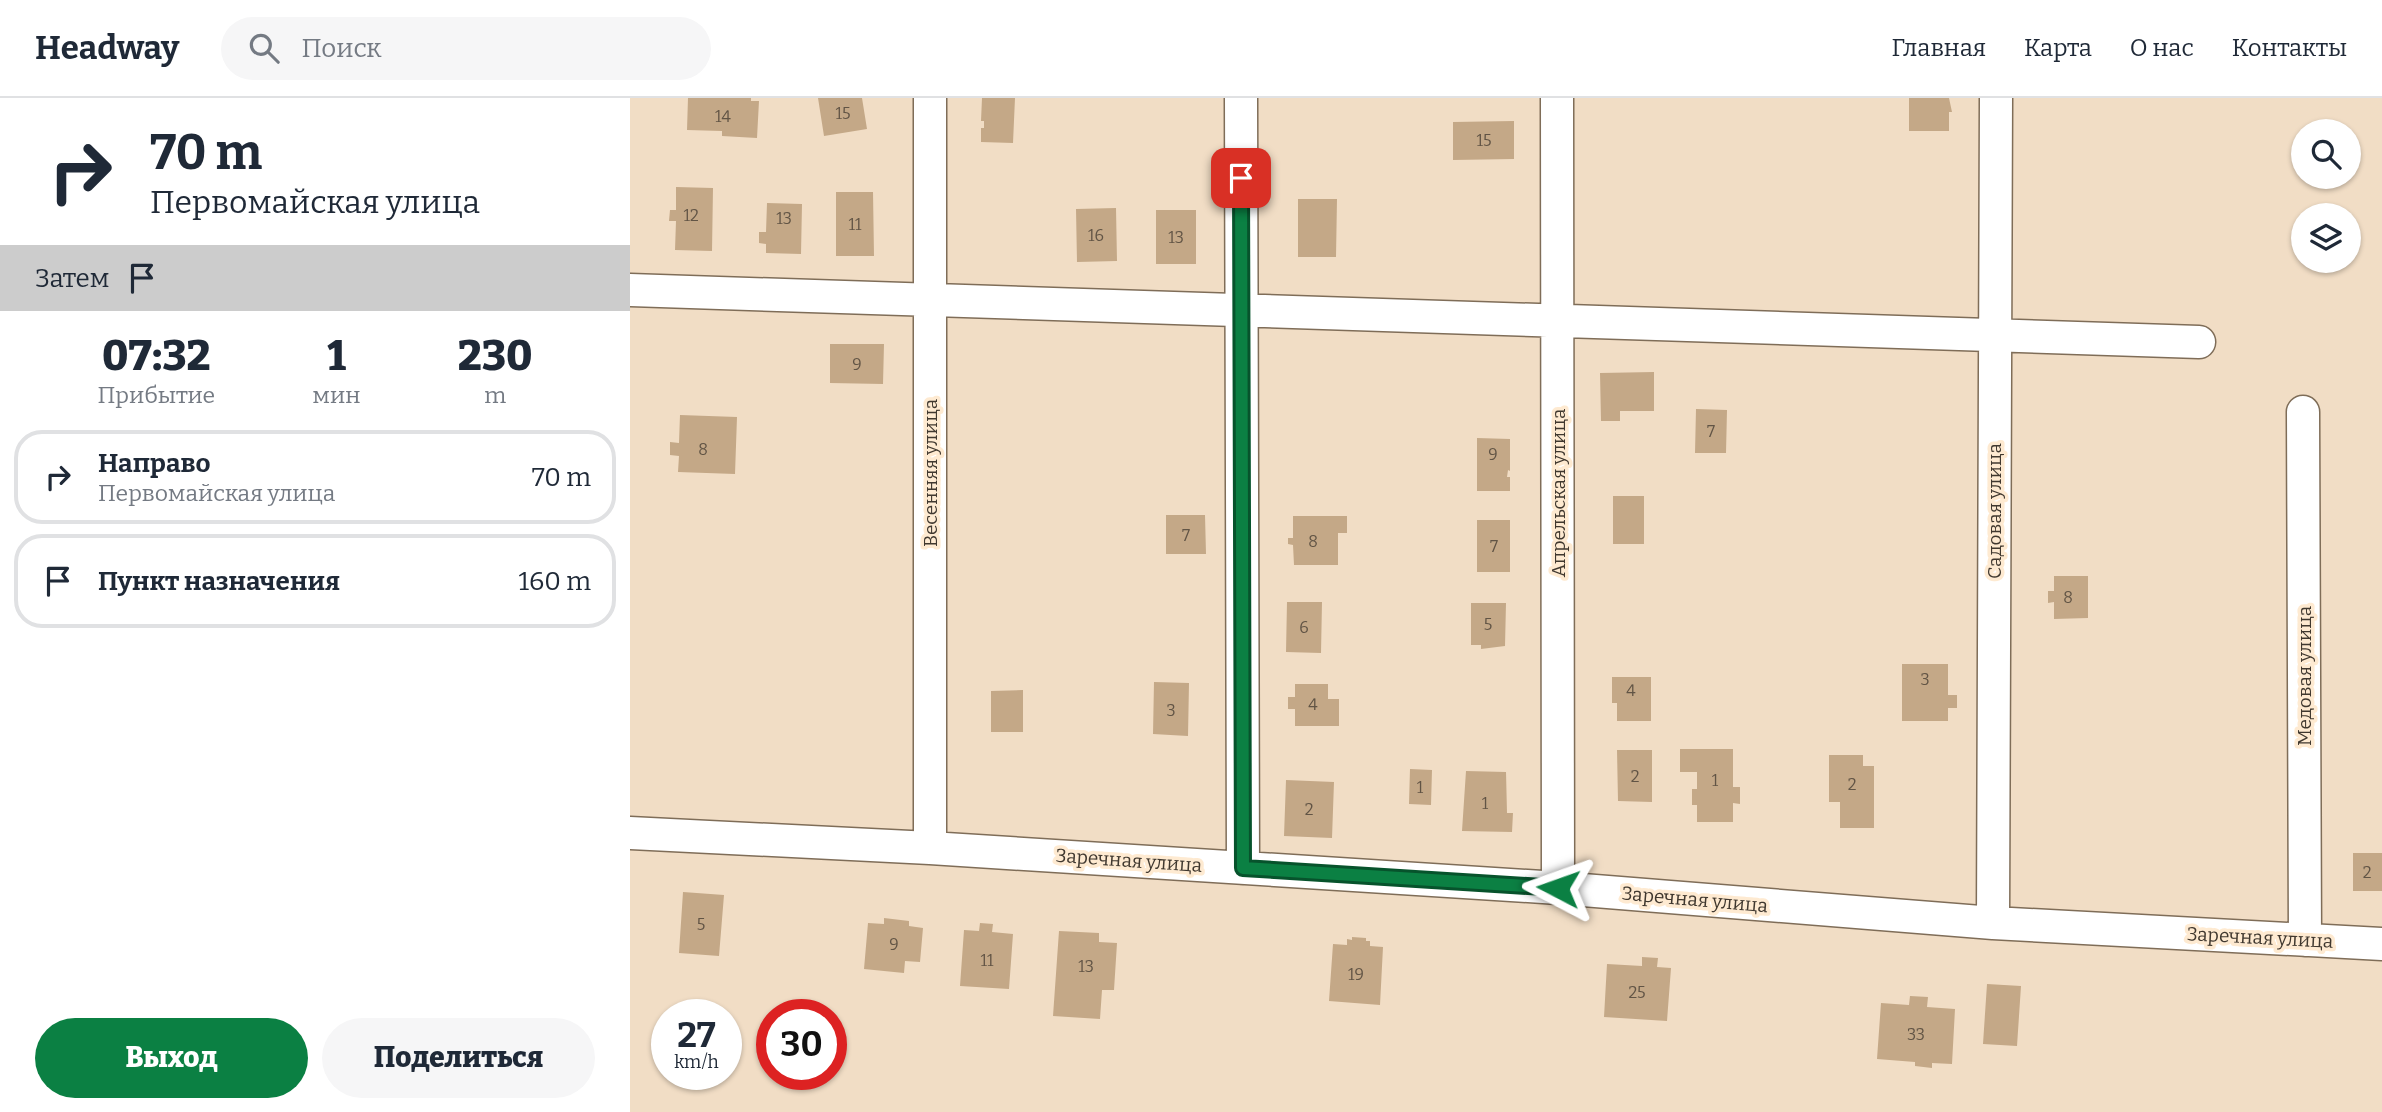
<!DOCTYPE html>
<html lang="ru">
<meta charset="utf-8">
<style>
:root{--surface:#fff;--page:#f6f6f7;--text:#1f2937;--muted:#747a83;--line:#e0e1e3;--accent:#0b8043}
body{margin:0;font-family:Bitter,serif;background:var(--page);color:var(--text);height:100vh;display:flex;flex-direction:column;font-size:26px;white-space:nowrap}
*{box-sizing:border-box;margin:0}
p{font-size:23px;color:var(--muted)}
.icon{flex:none;width:38px;height:38px;fill:none;stroke:currentColor;stroke-width:2;stroke-linecap:round;stroke-linejoin:round}
.map{position:relative;flex:1;overflow:hidden}
.side{display:flex;flex-direction:column;background:var(--surface);width:630px}
.side>*{flex:none}
.guide{background:#fff;color:var(--text);overflow:hidden}
.fabs{position:absolute;left:1661px;top:21px;display:grid;gap:14px}
.fabs a{display:grid;place-items:center;width:70px;height:70px;border-radius:50%;background:var(--surface);box-shadow:0 2px 5px #0004;font-size:35px}
.speed{position:absolute;left:21px;top:901px;display:flex;gap:14px;font-size:35px;font-weight:700;text-align:center}
.speed>*{display:grid;place-content:center;width:91px;height:91px;border-radius:50%;background:var(--surface);box-shadow:0 2px 5px #0004;line-height:1}
.speed small{font-size:18px;font-weight:400}
.speed .limit{border:10px solid #d22;background:#fff;color:#111}
.pin{position:absolute;display:grid;place-items:center;width:60px;height:60px;color:#fff;margin:-30px;border-radius:14px;box-shadow:0 4px 10px #0006}
.me{position:absolute;width:77px;margin:-38px;rotate:274deg;stroke-linejoin:round;filter:drop-shadow(0 0 5px #0008)}
.turn{display:flex;align-items:center;gap:24px;height:147px;padding:0 35px;font-size:32px}
.turn .icon{width:91px;height:91px;stroke-width:2.5}
.turn b{display:block;font-size:49px;line-height:60px}
.then{display:flex;align-items:center;height:66px;padding:0 35px;background:#0003;gap:14px;font-size:26px}
.eta{display:flex;justify-content:space-evenly;align-items:center;height:119px;text-align:center}
.eta b{font-size:42px;font-weight:800;line-height:49px}
.primary-button{display:flex;gap:14px;margin-top:auto;padding:14px 35px}
.primary-button a{flex:1;height:80px;border-radius:42px;background:var(--accent);color:#fff;font-size:28px;font-weight:800;line-height:80px;text-align:center}
.primary-button a+a{background:var(--page);color:var(--text)}
ul{padding:0;list-style:none}
li{display:flex;align-items:center;gap:21px;height:94px;margin:0 14px 10px;padding:0 21px;border:4px solid var(--line);border-radius:28px}
li div{flex:1}
li b{display:block;font-size:26px}
li em{font-style:normal}
header{display:flex;align-items:center;gap:42px;box-sizing:border-box;height:98px;padding:0 35px;background:var(--surface);border-bottom:2px solid var(--line)}
header strong{font-size:33px}
nav{display:flex;gap:38px;margin-inline-start:auto;font-size:24px}
.search{width:490px;height:63px;background:var(--page);display:flex;align-items:center;gap:18px;box-sizing:border-box;padding:0 24px;border-radius:38px;color:var(--muted);font-size:26px}
main{display:flex;flex:1;min-height:0}
.map>svg:first-child{display:block}
.building{fill:#c4a887}
.lines{fill:none;stroke-linecap:round;stroke-linejoin:round}
.street-casing{stroke:#7f6d58;stroke-width:35}
.street{stroke:#fff;stroke-width:32}
.route-casing{stroke:#07532c;stroke-width:18}
.route{stroke:#0b8043;stroke-width:12}
.labels{text-anchor:middle;stroke-width:7;stroke-linejoin:round;paint-order:stroke}
.number-label{font-size:16px;fill:#615445}
.street-label{font-size:19px;fill:#40382f;stroke:#feead1}
</style>
<header>
<strong>Headway</strong>
<div class="search"><svg class="icon" aria-label="search" viewBox="0 0 24 24"><circle cx="10" cy="10" r="6"/><path d="M15 15l6 6"/></svg>Поиск</div>
<nav><a>Главная</a><a>Карта</a><a>О нас</a><a>Контакты</a></nav>
</header>
<main>
<section class="side">
<div class="guide">
<div class="turn"><svg class="icon" aria-label="right" viewBox="0 0 24 24"><path d="M7 20v-9h11M14 6l5 5-5 5"/></svg><div><b>70 m</b>Первомайская улица</div></div>
<div class="then">Затем<svg class="icon" aria-label="arrive" viewBox="0 0 24 24"><path d="M6 21V4h12l-3 4 3 4H6"/></svg></div>
</div>
<div class="eta">
<div><b>07:32</b><p>Прибытие</p></div>
<div><b>1</b><p>мин</p></div>
<div><b>230</b><p>m</p></div>
</div>
<ul>
<li><svg class="icon" aria-label="right" viewBox="0 0 24 24"><path d="M7 20v-9h11M14 6l5 5-5 5"/></svg><div><b>Направо</b><p>Первомайская улица</p></div><em>70 m</em></li>
<li><svg class="icon" aria-label="arrive" viewBox="0 0 24 24"><path d="M6 21V4h12l-3 4 3 4H6"/></svg><div><b>Пункт назначения</b></div><em>160 m</em></li>
</ul>
<div class="primary-button"><a>Выход</a><a>Поделиться</a></div>
</section>
<div class="map">
<svg width="1752" height="1014" viewBox="0 0 1752 1014">
<rect width="100%" height="100%" fill="#f1ddc5"/>
<path class="building" d="M58,0H121V3H129L127,40L92,38V33L57,32Z
M188,0H232L237,31L194,38Z
M352,0H385L383,45L351,44V30H354V23H351Z
M1279,0H1319L1322,14H1319V33H1279Z
M884,23V61L823,62V24Z
M46,89L83,90L82,153L45,152L46,123H39L40,112H46Z
M206,94H243L244,158H206Z
M668,101H707L706,159H668Z
M137,105L172,106L171,156L136,155V146L129,145V134H136Z
M486,110L487,163L447,164L446,111Z
M526,112H566V166H526Z
M200,246H254L253,286L200,285Z
M1024,274V313H990V323H971L970,275Z
M1066,311L1097,312L1096,355H1065Z
M50,317L107,319L105,376L48,374L49,358L40,357V344L49,345Z
M847,340L880,341V373L878,372L877,379H880V393H847Z
M983,398H1014V446H983Z
M536,417H575L576,456H536Z
M663,418H717V435H708V467H664L663,447L658,446V440H663Z
M847,422H880V474H847Z
M1424,478H1458V520L1424,521V504L1418,505V493H1424Z
M657,504H692L691,555L656,554Z
M841,505H876L875,548L851,551V547H841Z
M1272,566H1318V597H1327V610H1318V623H1272Z
M982,579H1021V623H987V605H982Z
M524,584L559,585L558,638L523,636Z
M665,586H698V601H709V628H665V611H658V599H665Z
M393,592V634H361V593Z
M1050,651H1103V689H1110V706L1103,705V724H1067V707H1062V691H1067V674H1050Z
M987,652H1022V704L988,703Z
M1199,657H1233V668H1244V730H1210V704H1199Z
M780,671L802,672L801,707L779,706Z
M836,673L876,674L877,715H883L882,734L832,733Z
M656,682L704,684L702,740L654,738Z
M1723,755H1752V793H1723Z
M53,794L94,797L89,858L49,855Z
M254,820L279,823V828L293,830L290,864L275,863L274,875L234,871L238,825L254,826Z
M350,825L363,826L362,834L383,836L379,891L330,888L334,832L349,833Z
M429,833L469,835V844L487,845L484,892H472L470,921L423,918Z
M722,839L736,840V843H740V848L753,849L750,907L699,903L703,846L717,847V841L722,842Z
M1012,859L1028,860L1027,869L1041,870L1037,923L974,919L977,866L1012,868Z
M1357,886L1391,888L1387,948L1353,946Z
M1280,898L1298,899L1297,909L1325,911L1322,966L1302,965V970L1285,968V964L1247,961L1251,905L1279,907Z"/>
<g class="lines">
<defs>
<path id="street" d="M611,0L613,770
M927,0L928,790
M0,192L1569,244
M1673,314L1675,842
M0,735L300,750L928,790L1363,825L1752,846
M300,750V0
M1363,825L1366,0"/>
</defs>
<use href="#street" class="street-casing"/>
<use href="#street" class="street"/>
</g>
<g class="lines">
<defs>
<path id="route" d="M611,80L613,770L928,790"/>
</defs>
<use href="#route" class="route-casing"/>
<use href="#route" class="route"/>
</g>
<g class="labels">
<g class="number-label">
<text x="213" y="21">15</text>
<text x="93" y="24">14</text>
<text x="854" y="48">15</text>
<text x="61" y="123">12</text>
<text x="154" y="126">13</text>
<text x="225" y="132">11</text>
<text x="466" y="143">16</text>
<text x="546" y="145">13</text>
<text x="227" y="272">9</text>
<text x="1081" y="339">7</text>
<text x="73" y="357">8</text>
<text x="863" y="362">9</text>
<text x="556" y="443">7</text>
<text x="683" y="449">8</text>
<text x="864" y="454">7</text>
<text x="1438" y="505">8</text>
<text x="858" y="532">5</text>
<text x="674" y="535">6</text>
<text x="1295" y="587">3</text>
<text x="1001" y="598">4</text>
<text x="683" y="612">4</text>
<text x="541" y="618">3</text>
<text x="1005" y="684">2</text>
<text x="1085" y="688">1</text>
<text x="1222" y="692">2</text>
<text x="790" y="695">1</text>
<text x="855" y="711">1</text>
<text x="679" y="717">2</text>
<text x="1737" y="780">2</text>
<text x="71" y="832">5</text>
<text x="264" y="852">9</text>
<text x="357" y="868">11</text>
<text x="456" y="874">13</text>
<text x="726" y="882">19</text>
<text x="1007" y="900">25</text>
<text x="1286" y="942">33</text>
</g>
<g class="street-label">
<text transform="translate(300 375) rotate(-90)" y="7">Весенняя улица</text>
<text transform="translate(928 395) rotate(-90)" y="7">Апрельская улица</text>
<text transform="translate(1364 413) rotate(-90)" y="7">Садовая улица</text>
<text transform="translate(1674 578) rotate(-90)" y="7">Медовая улица</text>
<text transform="translate(499 762) rotate(4)" y="7">Заречная улица</text>
<text transform="translate(1065 801) rotate(5)" y="7">Заречная улица</text>
<text transform="translate(1630 839) rotate(3)" y="7">Заречная улица</text>
</g>
</g>
</svg>
<div class="fabs">
<a><svg class="icon" aria-label="search" viewBox="0 0 24 24"><circle cx="10" cy="10" r="6"/><path d="M15 15l6 6"/></svg></a>
<a><svg class="icon" aria-label="layers" viewBox="0 0 24 24"><path d="M12 4l9 5-9 5-9-5zM3 14l9 5 9-5"/></svg></a>
</div>
<div class="speed"><div>27<small>km/h</small></div><div class="limit">30</div></div>
<div class="pin" style="left:611px;top:80px;background:#d93025"><svg class="icon" aria-label="arrive" viewBox="0 0 24 24"><path d="M6 21V4h12l-3 4 3 4H6"/></svg></div>
<svg class="me" style="left:928px;top:790px" viewBox="-20 -20 40 40"><path d="M0-17L14 15 0 8-14 15z" fill="#0b8043" stroke="#fff" stroke-width="4"/></svg>
</div>
</main>
